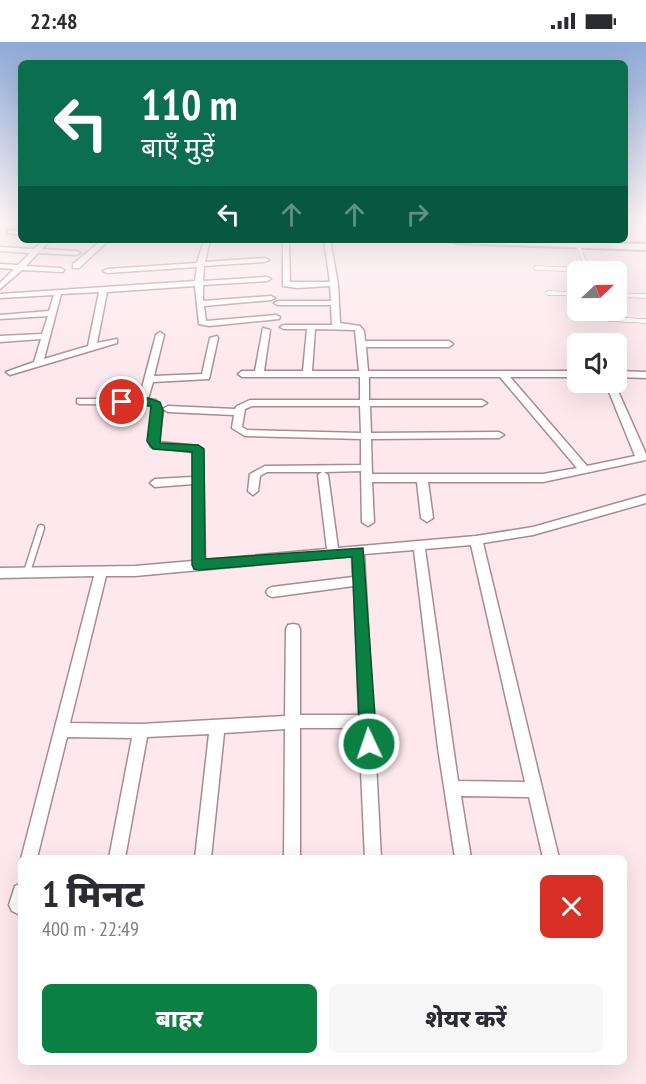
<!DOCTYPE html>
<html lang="hi">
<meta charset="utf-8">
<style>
:root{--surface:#fff;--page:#f7f7f7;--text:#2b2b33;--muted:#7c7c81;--accent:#0b8043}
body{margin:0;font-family:"PT Sans Narrow","Noto Sans Devanagari",sans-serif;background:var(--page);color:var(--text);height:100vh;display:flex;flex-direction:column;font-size:22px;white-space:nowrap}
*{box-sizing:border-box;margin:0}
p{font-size:20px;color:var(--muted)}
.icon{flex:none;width:33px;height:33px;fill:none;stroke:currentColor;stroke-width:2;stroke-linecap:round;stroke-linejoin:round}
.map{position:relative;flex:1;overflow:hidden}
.sheet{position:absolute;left:18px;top:813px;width:609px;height:210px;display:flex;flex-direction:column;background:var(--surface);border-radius:9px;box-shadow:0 6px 24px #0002}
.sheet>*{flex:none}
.banner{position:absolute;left:18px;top:18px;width:610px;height:183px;border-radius:9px;box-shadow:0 6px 24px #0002;background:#0b6e4f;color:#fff;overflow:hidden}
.needle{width:39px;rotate:68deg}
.buttons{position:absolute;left:567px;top:219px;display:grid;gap:12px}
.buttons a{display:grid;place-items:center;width:60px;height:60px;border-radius:9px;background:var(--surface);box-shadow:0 6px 24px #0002;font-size:30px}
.pin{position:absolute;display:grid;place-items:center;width:51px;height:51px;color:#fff;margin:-26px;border:3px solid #fff;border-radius:50%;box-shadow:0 2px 6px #0007}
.me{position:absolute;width:66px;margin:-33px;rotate:357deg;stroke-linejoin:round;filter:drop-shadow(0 0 4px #0008)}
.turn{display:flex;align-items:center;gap:21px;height:126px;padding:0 24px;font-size:27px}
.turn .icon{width:78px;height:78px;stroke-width:2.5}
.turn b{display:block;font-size:42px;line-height:51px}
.lanes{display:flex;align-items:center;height:57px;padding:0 24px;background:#0003;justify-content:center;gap:30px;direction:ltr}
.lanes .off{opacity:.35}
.round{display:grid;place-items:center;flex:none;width:63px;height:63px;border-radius:9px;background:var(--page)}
.summary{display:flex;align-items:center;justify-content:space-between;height:102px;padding:0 24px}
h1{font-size:36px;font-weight:800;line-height:45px}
.button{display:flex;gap:12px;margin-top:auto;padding:12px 24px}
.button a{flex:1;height:69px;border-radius:9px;background:var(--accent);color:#fff;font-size:24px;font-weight:800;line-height:69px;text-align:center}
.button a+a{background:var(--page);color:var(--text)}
.status{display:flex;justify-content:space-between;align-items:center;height:42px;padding:0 30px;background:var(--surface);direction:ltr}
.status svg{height:16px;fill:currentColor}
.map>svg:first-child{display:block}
.built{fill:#ffdde6}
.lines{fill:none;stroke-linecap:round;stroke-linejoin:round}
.lane-far1-casing{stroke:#a98a93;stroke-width:5}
.lane-casing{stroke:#a98a93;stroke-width:9}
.street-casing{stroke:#a98a93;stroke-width:3}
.secondary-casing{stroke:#a98a93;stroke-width:4}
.lane-far1{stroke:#fff;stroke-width:4}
.lane{stroke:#fff;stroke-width:6}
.street{fill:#fff;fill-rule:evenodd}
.secondary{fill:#fff;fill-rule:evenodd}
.route{fill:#0b8043;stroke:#07532c;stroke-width:1.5}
</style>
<div class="status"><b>22:48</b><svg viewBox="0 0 49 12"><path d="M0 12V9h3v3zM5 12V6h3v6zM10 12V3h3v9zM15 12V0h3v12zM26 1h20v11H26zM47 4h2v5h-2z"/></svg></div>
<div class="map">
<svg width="646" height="1042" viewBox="0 0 646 1042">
<rect width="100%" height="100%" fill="#fde8ee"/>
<path class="built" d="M626,177H646V201L569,198H626Z"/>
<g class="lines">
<defs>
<path id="lane-far1" d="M578,203L588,230
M536,226L587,228
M548,251L578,252
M616,253L646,254
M602,268L609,277L646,279"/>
<path id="lane" d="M27,530L41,486"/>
<path id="street" d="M10,188L21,189V193L8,191V189Z
M43,198H50L42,207L76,209L80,211L76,213L38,211L26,224L60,226L64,228L63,230L22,228L0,247V241L14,227L0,226V222L18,223L30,211L0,209V205L34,207Z
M102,198H109L79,226H73V222Z
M204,198H210L205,220L265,216L269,218L265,220L204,224L203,239L267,235L271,237L267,239L203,243V259L271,254L275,256L271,258L204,264L206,279L276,273L280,275L279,277L209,284L199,282L195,244L107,250L97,301L117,297V301L13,332L10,333L6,330L34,320L41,297L0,300V294L42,292L48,274L0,277V273L49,269L54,253L0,256V252L195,239L197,225L107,231L103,229L107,227L197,221ZM99,250L88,304L44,317L61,252Z
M283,198H289L290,240H330L324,198H330L338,242L340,281L360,284L364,289L365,299H449L453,302L449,305H366L368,329H578V335H510L587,424L635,414L605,340H614L646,412V418L543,440H428L433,476L427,480L421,476L417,440H372L374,480L368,484L362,480L361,429L324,430L328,433L338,506L476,494L533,485L646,453V461L533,493L483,501L559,816H543L529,755L461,754L471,816H455L438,706L414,508L364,512L373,675L375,679L374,682L381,816H365L359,686H300V816H284L285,687L224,691L211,816H195L209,692L147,695L125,816H109L132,696L67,695L37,816L21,817L94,534L0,536V526L135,524L193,519V442L155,445L150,441L155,437L193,435V410L151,405L148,399L153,368L150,363L80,362L77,361V357H139L156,293L160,290L164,293L154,334L202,332L210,296L217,294L218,296L209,337L153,340L148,357L156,358L163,368L159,400L198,404L203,407L205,518L327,507L318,433L322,430H267L260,434L258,449L253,453L248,449L250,432L265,424L361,423V397L245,394L232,386L234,373L168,370L163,367L168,364L235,367L237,364L250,358H360V335H242L238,332L242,329H255L263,286L270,288L264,329H303L307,287H284L280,285L284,283H332L331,263H278L274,261L278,259H331L330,244L297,246L283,244ZM315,287L355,288L359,329H312ZM369,335H500L577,426L543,432H372L371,397L499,396L504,393L499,390L371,391L370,364H482L487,361L482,358H369ZM252,364H360L361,391L247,388L242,385L245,367ZM471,503L525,740L458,739L425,507ZM352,514L353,535L272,545L268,547L266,550L268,553L272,555L354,544L359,673H300V587L298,583L293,582L288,583L286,587L285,674L141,682L70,681L106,534H135Z
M616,329L646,330V336L616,335Z
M21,841V870L18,872L12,869L9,863L15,844Z"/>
<path id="secondary" d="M450,198L646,202V208L455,201Z"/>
</defs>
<use href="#lane-far1" class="lane-far1-casing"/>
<use href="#lane" class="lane-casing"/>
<use href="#street" class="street-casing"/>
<use href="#secondary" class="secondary-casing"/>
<use href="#lane-far1" class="lane-far1"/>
<use href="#lane" class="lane"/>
<use href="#street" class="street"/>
<use href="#secondary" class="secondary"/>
</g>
<linearGradient id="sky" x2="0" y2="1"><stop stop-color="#8da9d5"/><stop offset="0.55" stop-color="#fef5f7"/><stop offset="1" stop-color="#fef5f7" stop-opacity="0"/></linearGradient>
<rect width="646" height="323" fill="url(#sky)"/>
<path class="route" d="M122,356H148L160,360L163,368L160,401L198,403L204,407L205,517L363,506L377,702L375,707L369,710L363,707L360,702L352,515L199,528L194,527L192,523V410L153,407L147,399L151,364L118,362V357Z"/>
</svg>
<div class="buttons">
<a><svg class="needle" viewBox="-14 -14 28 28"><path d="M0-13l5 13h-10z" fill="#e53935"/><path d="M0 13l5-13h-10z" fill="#7c7c81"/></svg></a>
<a><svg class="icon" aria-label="sound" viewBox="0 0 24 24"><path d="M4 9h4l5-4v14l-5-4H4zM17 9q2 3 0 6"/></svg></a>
</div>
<div class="pin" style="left:122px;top:360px;background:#d93025"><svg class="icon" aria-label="arrive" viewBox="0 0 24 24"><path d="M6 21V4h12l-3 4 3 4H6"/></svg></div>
<svg class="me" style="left:369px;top:702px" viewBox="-20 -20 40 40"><circle r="17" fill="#0b8043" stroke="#fff" stroke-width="3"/><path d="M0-11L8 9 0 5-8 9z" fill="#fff"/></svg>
<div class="banner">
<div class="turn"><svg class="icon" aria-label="left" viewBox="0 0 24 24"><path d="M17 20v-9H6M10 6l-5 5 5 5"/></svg><div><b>110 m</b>बाएँ मुड़ें</div></div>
<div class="lanes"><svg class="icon" aria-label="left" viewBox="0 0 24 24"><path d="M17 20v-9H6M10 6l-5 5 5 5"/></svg><svg class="icon off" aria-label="ahead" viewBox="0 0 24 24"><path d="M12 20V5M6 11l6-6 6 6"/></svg><svg class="icon off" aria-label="ahead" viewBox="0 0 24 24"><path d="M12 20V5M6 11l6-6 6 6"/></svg><svg class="icon off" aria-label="right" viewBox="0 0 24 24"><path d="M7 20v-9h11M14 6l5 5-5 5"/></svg></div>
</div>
<section class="sheet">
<div class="summary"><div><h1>1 मिनट</h1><p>400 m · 22:49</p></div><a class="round" style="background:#d93025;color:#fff"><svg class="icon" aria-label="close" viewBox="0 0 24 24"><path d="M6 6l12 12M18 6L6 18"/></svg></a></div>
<div class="button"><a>बाहर</a><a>शेयर करें</a></div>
</section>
</div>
